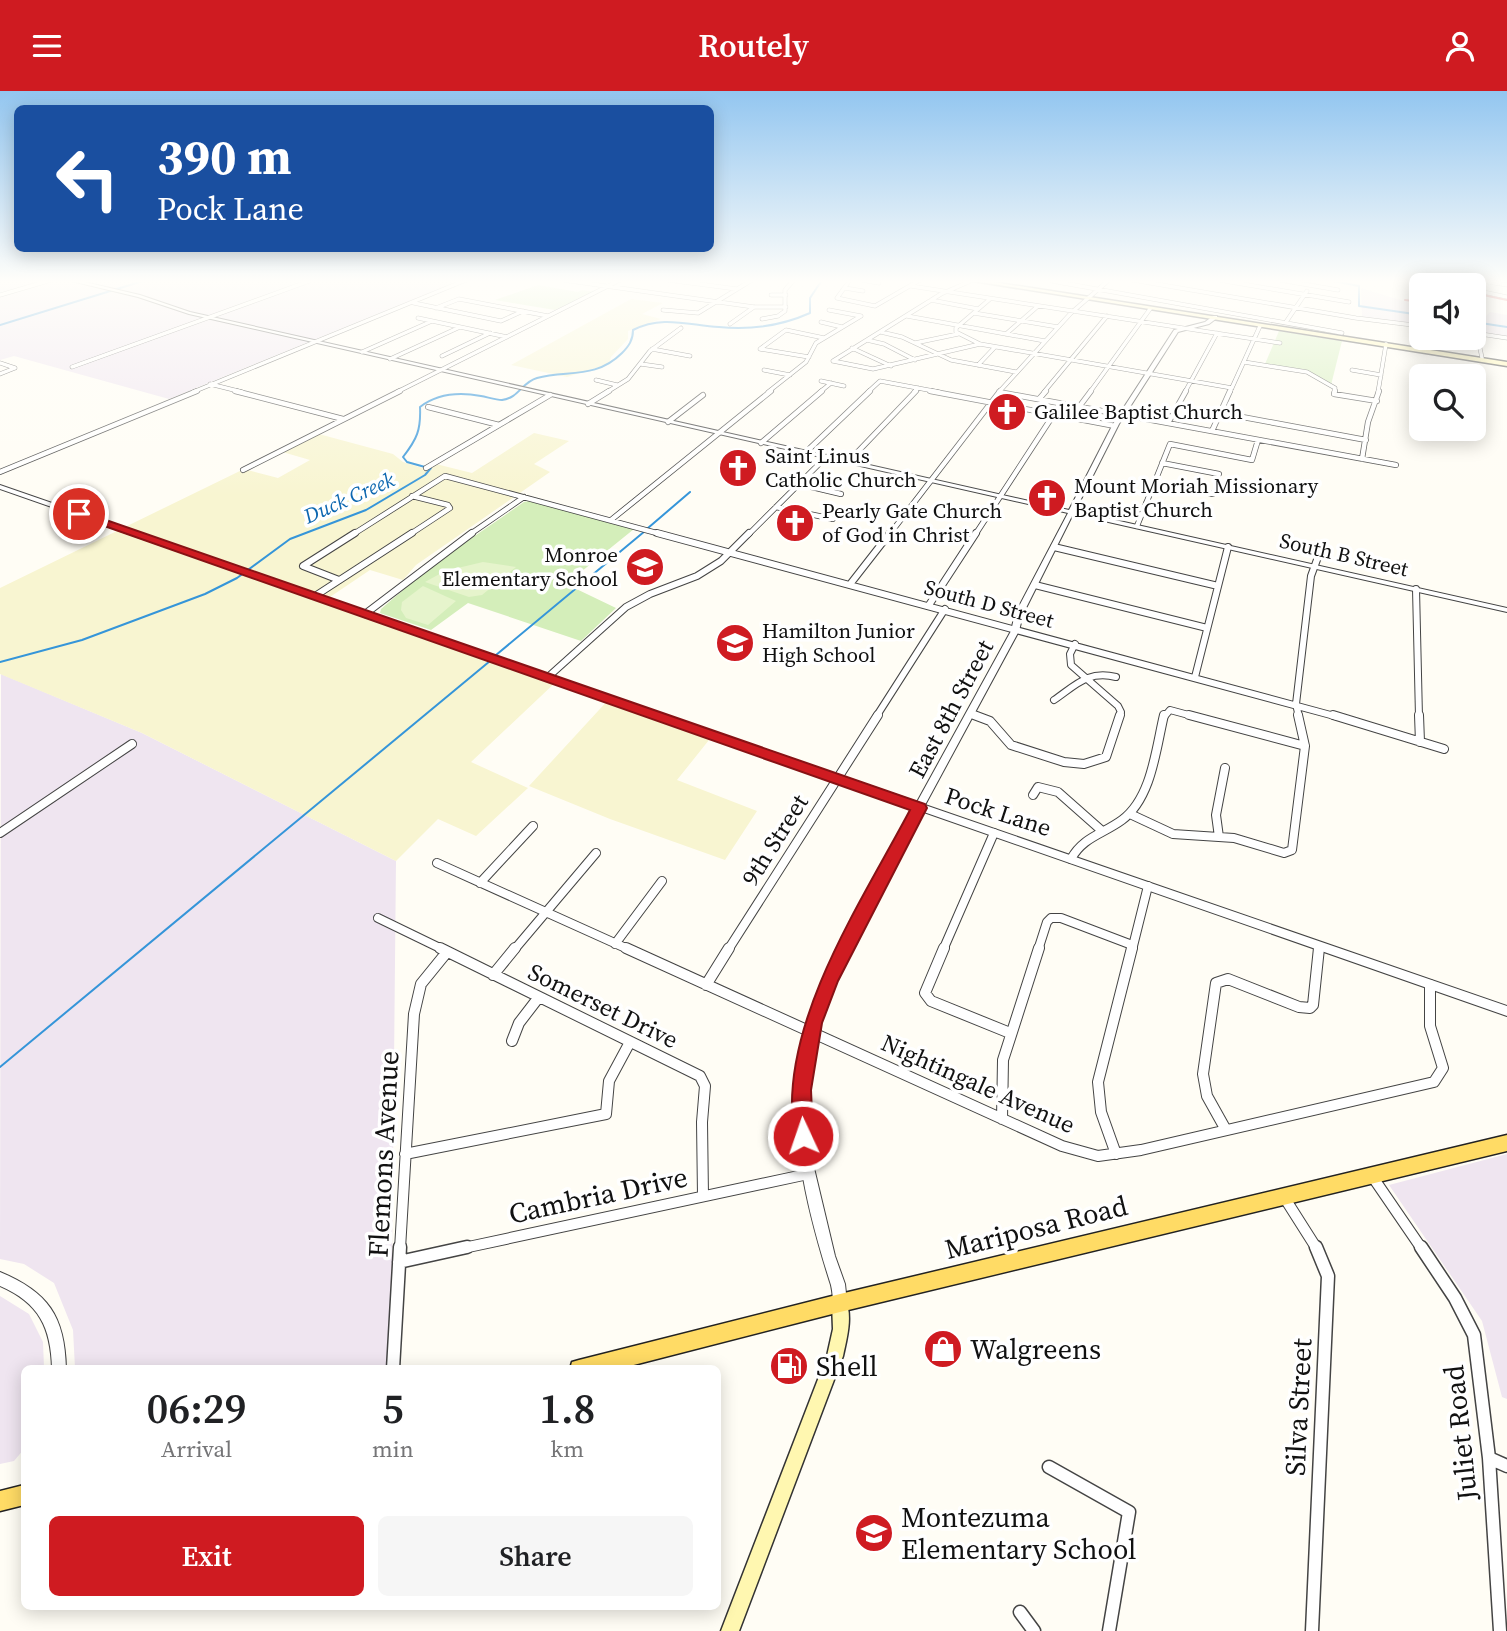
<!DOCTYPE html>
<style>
:root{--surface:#fff;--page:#f6f6f6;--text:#202124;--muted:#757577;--accent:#cf1b21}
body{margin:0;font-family:"Source Serif 4",serif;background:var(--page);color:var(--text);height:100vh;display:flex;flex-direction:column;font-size:26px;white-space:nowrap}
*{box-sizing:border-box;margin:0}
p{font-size:23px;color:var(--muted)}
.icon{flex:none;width:38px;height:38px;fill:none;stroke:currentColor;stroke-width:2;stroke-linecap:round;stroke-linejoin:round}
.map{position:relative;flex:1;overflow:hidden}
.drawer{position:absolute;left:21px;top:1274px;width:700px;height:245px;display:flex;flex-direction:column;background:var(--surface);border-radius:10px;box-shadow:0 4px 18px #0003}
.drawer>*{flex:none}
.banner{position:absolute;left:14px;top:14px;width:700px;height:147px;border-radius:10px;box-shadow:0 4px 18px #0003;background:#1a4fa0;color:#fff;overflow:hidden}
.fabs{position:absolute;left:1409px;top:182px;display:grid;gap:14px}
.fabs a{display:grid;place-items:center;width:77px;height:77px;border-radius:10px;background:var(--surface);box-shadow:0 4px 18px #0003;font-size:35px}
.pin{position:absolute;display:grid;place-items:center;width:60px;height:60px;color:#fff;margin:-30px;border:4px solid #fff;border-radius:50%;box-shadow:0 2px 7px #0007}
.me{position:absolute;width:77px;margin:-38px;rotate:357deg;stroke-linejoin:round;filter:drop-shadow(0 0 5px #0008)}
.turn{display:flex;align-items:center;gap:24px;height:147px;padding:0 28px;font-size:32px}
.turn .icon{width:91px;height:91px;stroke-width:2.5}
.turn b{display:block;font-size:49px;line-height:60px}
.eta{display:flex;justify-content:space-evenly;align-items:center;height:119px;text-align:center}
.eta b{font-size:42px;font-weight:600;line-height:49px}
.button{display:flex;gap:14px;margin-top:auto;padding:14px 28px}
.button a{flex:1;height:80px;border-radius:10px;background:var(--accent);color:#fff;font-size:28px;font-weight:600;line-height:80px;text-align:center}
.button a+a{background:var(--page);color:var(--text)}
header{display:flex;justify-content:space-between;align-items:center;height:91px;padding:0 28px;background:var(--accent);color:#fff;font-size:32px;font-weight:600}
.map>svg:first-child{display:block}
.industrial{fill:#efe5f0}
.farmland{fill:#f8f5d1}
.green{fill:#d4eeba}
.pitch{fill:#e6f4cc}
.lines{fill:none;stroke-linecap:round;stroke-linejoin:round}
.stream{stroke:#3595d9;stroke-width:2}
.minor-far5-casing{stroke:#444;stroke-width:4.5}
.minor-far4-casing{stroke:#444;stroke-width:6}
.minor-far3-casing{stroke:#444;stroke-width:8}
.minor-far2-casing{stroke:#444;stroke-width:10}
.minor-far1-casing{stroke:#444;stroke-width:12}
.minor-casing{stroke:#444;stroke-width:15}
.tertiary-casing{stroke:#444;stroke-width:2}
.secondary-casing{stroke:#333;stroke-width:3}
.primary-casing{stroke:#222;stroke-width:3}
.minor-far5{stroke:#fff;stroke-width:3.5}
.minor-far4{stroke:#fff;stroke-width:4.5}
.minor-far3{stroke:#fff;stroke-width:6}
.minor-far2{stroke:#fff;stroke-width:8}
.minor-far1{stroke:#fff;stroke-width:10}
.minor{stroke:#fff;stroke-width:12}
.tertiary{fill:#fff;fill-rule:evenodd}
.secondary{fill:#fff7b0;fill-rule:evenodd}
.primary{fill:#ffdb65;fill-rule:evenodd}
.rail{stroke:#cf1b21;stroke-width:2}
.route{fill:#cf1b21;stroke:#871215;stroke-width:2}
.labels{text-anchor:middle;stroke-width:7;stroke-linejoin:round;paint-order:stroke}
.far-poi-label{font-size:21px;fill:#111;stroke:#fff;text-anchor:start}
.far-water-label{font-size:21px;font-style:italic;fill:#0d67b0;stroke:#fff}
.far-street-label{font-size:21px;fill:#111;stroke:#fff}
.street-label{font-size:24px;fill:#111;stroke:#fff}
.near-street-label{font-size:28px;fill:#111;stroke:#fff}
.near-poi-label{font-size:28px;fill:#111;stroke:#fff;text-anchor:start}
</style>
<header><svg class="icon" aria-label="menu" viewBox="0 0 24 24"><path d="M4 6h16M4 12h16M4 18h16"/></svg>Routely<svg class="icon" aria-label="person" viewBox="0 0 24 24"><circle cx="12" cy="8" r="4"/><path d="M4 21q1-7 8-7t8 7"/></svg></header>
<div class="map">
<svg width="1507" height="1540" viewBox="0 0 1507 1540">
<rect width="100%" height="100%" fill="#fffdf5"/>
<path class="industrial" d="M0,189H461L169,308L14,265L0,269Z
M1361,197L1413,213H1421V235L1362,226Z
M1490,221L1507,224V247L1474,242V222L1486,225Z
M1,583L142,642L396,770L391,1277H75L73,1239L54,1192L24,1173L0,1168Z
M1507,1063V1308L1502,1306L1482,1230L1389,1094Z
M0,1205L29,1223L43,1251L44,1277L24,1278V1358L14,1370L0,1373Z"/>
<path class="farmland" d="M631,208L663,212L642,223L661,228L628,240V248L611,266L609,273L567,286L511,274Z
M315,342L393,363L403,371L426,378L436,373L472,382L534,342L569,350L534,373L550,381L416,474L403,489L370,479L327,508L558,589L471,671L528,697L476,745L438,728L396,770L142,642L0,583V497L244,378L278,387L310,369L279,360Z
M610,607L713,644L677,689L757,720L725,769L610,728L529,695Z"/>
<path class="green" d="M538,194L578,201L582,199L595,201L555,219L495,209Z
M1279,240L1342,250L1331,294L1308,280L1265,273Z
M529,410L634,438L566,493L616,517L581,550L468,512L431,539L380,522L381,518L431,475L524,411Z"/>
<path class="pitch" d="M483,471L516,476L482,504L469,506L425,491L445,480Z
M423,495L456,510L428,534L406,527L401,519L402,511Z"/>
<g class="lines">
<path class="stream" d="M1329,189L1359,195V215L1421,224
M1474,231L1507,236
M0,234L146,189
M425,376L407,371L403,366C417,348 421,339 420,316C438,302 459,301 481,305C487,306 496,309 502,309C519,307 522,291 537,287C568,279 596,288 622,262C629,255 633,249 633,239C662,224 688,234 719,236C750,239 781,235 810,222V207L822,189
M648,437L690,401
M496,564L645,440
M0,571L82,549L205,503L237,487L290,448L366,419L425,384L431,377
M0,976L490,570"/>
<defs>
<path id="minor-far5" d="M563,189L754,216H786
M668,189L737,198
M850,189L837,207L875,215L920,189
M862,189L879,192
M1133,189L1356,227L1421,235
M1219,189L1349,211
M1280,189L1338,199
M1450,189V194
M1478,189L1507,194
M1052,190L1342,242
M911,195L1280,252
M845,197L863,200
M1474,199L1507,206
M0,204L51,189
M771,204H786
M990,208L956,237V241L980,253L1232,297
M931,209L978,218
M414,212L501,230L523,220
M436,217L459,208L548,225
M663,219L698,222L752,189
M829,219L861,225
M974,222L1058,236
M907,225L1045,250
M418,227L507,246
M762,228L778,225L785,220V199L794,189
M821,231L842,236
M1286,231L1307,200
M730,233L754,216
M881,241L902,246L951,269L1016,281
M1474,242L1507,247
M1006,243L1038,215
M1477,243L1482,267
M867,249L884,253L915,269
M915,252L958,243
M852,257L891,275
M652,258L690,265
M362,261L432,230
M442,265L490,242
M809,266L760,258L786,239L824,247
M390,268L460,236
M833,270L941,203L973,189
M833,270L873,278L980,253
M1244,271L1307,281L1335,297L1334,301
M0,272L15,277
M641,273L662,276
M978,274L995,256
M72,276L312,189
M764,279L790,284
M1352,279L1381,284
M0,283L15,277
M596,289L617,294
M821,290L844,295
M210,293L242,301
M193,301L466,189
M397,301L620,189
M607,301L628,288L650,260L681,237
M768,301L806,271L816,252L861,225
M820,301L831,292
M868,301L880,290L939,301
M914,301L918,297
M999,301L1071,222L1109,189
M1044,301L1107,225
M1090,301L1150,218
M1185,301L1217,242
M1230,301L1260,235
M1378,301L1386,253"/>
<path id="minor-far4" d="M235,300L343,328
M930,300L1115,335
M1335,300L1334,303L1377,310
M999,301L1396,374
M1039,308L1046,300
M588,313L609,300
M428,316L499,334
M1079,316L1091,300
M1221,322L1366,349
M668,331L703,304
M1168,332L1186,300
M1212,340L1230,300
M761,352L822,300
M806,361L870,300
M1362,368L1368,331L1379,300
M848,371L916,300
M1162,372L1219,383
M426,377L550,304
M243,379L400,300
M0,381L197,300
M1155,391L1213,403
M799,393L841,403
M1146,412L1206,425
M776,416L833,428
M611,429L771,300
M1137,435L1170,353L1252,369L1258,349
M352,444L445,385L664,444
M409,444L450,417L448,414L412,405
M469,444L524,406
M748,444L826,366
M889,444L1000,300
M975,444L1054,323"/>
<path id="minor-far3" d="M657,442L1338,626
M1054,456L1218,495
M339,489L303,475L355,442
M851,492L890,442
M1035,494L1207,537
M1416,498L1419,626
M315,505L412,442
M929,514L976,442
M365,523L472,442
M1075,553L1070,563L1071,574L1118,615L1121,621L1119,626
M548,586L626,516L650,503L697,485L721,470L749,442
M1195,586L1228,456
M1054,609C1076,594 1088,579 1116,586
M971,623L979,626
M876,626L945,518
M1164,626L1170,619L1196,626
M1299,626L1296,613L1311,485L1318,466"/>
<path id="minor-far2" d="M974,624L990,630L1011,654L1064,671L1084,673L1106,666L1120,624
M1189,624L1305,655
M1333,624L1444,658
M1419,624L1420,651
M1033,704L1038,696L1058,701L1101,739
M1130,723L1173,743L1234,747L1284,762L1292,759L1305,655L1298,624
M0,742L132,653
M1219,746L1216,724L1225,677
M1071,768C1083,746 1103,743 1122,729C1152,707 1156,657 1164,624
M437,772L630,859
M480,792L533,735
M378,827L444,859
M615,853L662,790
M514,859L596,762
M728,859L878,624
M943,859L994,742
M1038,859L1047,831L1051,827H1061L1132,854
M1132,859L1148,795"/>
<path id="minor-far1" d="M440,857L700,985L705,995L702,1031L703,1105
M626,857L1062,1055L1098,1065L1141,1059L1434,991L1443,977L1430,935V894
M944,857L925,902L931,910L1010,942
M493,884L515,857
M706,894L729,857
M512,950L519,932L539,906
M1002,1028L1003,969L1039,857
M1226,1039L1207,1005L1203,983L1216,892L1228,888L1299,916L1310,917L1313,914L1319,857
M405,1063L606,1023L609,990L630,951
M1116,1063L1101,1021L1098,991L1132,857
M1372,1085L1422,1158
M1284,1106L1317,1158
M400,1158L414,923L421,893L447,861
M459,1158L808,1083"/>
<path id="minor" d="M1421,1156L1455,1207L1474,1244L1489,1367L1500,1540
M399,1171L467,1156
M393,1278L400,1156
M1489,1367L1507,1375
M1049,1376L1129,1421L1109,1540
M1020,1521L1034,1540
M1312,1540L1328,1185L1316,1156"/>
<path id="tertiary" d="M67,189H76L140,204L190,221L1069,419L1113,333L1174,239L1205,231L1213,225H1217V227L1209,233L1178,241L1119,333L1075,420L1507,517V521L1073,423L1023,523L1019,540L925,714L1507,915V925L921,720L828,905L819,934L813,963L809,992L808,1020L814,1077L835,1165L845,1193L847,1212L845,1217L840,1219L835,1217C832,1208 833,1199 830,1191C807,1118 787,1039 801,962C805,943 811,924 818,905L914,717L0,398V394L917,711L1011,540L1015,523L1068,422L189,223L138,206Z
M0,1181C48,1201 65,1225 66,1278H52C51,1236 39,1212 0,1195Z"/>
<path id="secondary" d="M980,189L1507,271V275L967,189Z
M840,1204L845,1207C853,1225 847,1246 843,1265L739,1540H721L827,1265L833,1238L832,1212L835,1207Z"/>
<path id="primary" d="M1507,1044V1060L840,1221L618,1278H570L572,1271L579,1269L840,1203Z
M24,1394V1414L0,1420V1400Z"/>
</defs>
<use href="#minor-far5" class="minor-far5-casing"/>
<use href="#minor-far4" class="minor-far4-casing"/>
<use href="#minor-far3" class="minor-far3-casing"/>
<use href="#minor-far2" class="minor-far2-casing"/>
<use href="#minor-far1" class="minor-far1-casing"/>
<use href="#minor" class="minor-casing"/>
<use href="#tertiary" class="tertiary-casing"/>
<use href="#secondary" class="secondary-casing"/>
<use href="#primary" class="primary-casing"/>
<use href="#minor-far5" class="minor-far5"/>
<use href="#minor-far4" class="minor-far4"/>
<use href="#minor-far3" class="minor-far3"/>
<use href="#minor-far2" class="minor-far2"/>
<use href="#minor-far1" class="minor-far1"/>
<use href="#minor" class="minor"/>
<use href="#tertiary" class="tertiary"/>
<use href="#secondary" class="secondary"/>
<use href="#primary" class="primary"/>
<path class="rail" d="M1415,189L1438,194
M1474,202L1507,209
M1405,209L1421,211"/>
</g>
<linearGradient id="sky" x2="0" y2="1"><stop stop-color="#93c6f0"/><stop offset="0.47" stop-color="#fffefa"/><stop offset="1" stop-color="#fffefa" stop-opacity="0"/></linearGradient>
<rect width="1507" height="405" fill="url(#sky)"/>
<path class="route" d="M76,421H83L925,713L927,717L838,890L822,932L811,999L813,1045L810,1052L803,1055L795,1052C791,1042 792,1031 792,1020C789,918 863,808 910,719L76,425Z"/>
<defs>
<symbol id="church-disc" viewBox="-11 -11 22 22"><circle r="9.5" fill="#cf1b21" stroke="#fff"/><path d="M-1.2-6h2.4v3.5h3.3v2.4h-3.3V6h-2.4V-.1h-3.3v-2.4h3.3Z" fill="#fff"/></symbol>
<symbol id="school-disc" viewBox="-11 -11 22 22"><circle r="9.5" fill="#cf1b21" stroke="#fff"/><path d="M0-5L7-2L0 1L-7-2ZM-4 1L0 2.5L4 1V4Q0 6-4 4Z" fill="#fff"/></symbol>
<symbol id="shop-disc" viewBox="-11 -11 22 22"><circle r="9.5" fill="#cf1b21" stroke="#fff"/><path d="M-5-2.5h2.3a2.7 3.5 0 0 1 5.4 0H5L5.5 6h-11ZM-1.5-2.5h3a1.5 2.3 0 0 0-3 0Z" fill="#fff"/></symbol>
<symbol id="fuel-disc" viewBox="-11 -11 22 22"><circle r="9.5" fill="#cf1b21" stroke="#fff"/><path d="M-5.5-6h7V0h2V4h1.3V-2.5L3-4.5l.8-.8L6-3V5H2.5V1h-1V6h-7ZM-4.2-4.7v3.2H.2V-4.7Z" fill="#fff"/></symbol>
</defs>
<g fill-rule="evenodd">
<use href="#church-disc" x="985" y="299" width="44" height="44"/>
<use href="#church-disc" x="716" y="355" width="44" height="44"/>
<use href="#church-disc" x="1025" y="385" width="44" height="44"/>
<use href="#church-disc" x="773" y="410" width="44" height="44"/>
<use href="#school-disc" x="623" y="454" width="44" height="44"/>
<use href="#school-disc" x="713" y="530" width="44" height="44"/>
<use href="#shop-disc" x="921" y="1236" width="44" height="44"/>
<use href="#fuel-disc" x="767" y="1253" width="44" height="44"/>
<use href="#school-disc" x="852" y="1420" width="44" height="44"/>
</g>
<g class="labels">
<g class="far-poi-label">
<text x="1034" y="328">Galilee Baptist Church</text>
<text x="765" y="372">Saint Linus<tspan x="765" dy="24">Catholic Church</tspan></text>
<text x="1074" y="402">Mount Moriah Missionary<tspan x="1074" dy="24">Baptist Church</tspan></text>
<text x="822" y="427">Pearly Gate Church<tspan x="822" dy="24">of God in Christ</tspan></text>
<text x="618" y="471" text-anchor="end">Monroe<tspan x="618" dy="24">Elementary School</tspan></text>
<text x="762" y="547">Hamilton Junior<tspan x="762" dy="24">High School</tspan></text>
</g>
<g class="far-water-label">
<text transform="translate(349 407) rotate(-24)" y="7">Duck Creek</text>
</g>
<g class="far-street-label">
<text transform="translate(1344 464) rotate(13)" y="7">South B Street</text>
<text transform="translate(989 513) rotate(15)" y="7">South D Street</text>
</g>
<g class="street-label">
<text transform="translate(951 618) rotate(-62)" y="8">East 8th Street</text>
<text transform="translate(998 721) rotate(18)" y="8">Pock Lane</text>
<text transform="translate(775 749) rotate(-58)" y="8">9th Street</text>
<text transform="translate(603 915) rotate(26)" y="8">Somerset Drive</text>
<text transform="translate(978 993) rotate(24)" y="8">Nightingale Avenue</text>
</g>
<g class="near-street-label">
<text transform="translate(383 1063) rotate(-87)" y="10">Flemons Avenue</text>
<text transform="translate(598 1104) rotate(-12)" y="10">Cambria Drive</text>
<text transform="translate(1036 1136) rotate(-14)" y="10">Mariposa Road</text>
<text transform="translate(1298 1316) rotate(-87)" y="10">Silva Street</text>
<text transform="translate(1460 1342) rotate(-96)" y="10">Juliet Road</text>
</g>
<g class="near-poi-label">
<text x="970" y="1268">Walgreens</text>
<text x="816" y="1285">Shell</text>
<text x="901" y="1436">Montezuma<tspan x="901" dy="32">Elementary School</tspan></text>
</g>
</g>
</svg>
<div class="fabs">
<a><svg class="icon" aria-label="sound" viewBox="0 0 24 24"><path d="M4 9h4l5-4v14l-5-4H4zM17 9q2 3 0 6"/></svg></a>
<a><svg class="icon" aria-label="search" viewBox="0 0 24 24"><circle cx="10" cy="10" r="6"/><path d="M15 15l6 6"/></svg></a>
</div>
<div class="pin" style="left:79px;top:423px;background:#d93025"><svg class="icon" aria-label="arrive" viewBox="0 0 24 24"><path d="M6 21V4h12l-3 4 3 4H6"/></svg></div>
<svg class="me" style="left:803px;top:1045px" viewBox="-20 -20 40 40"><circle r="17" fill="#cf1b21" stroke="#fff" stroke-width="3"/><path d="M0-11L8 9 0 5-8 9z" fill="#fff"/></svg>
<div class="banner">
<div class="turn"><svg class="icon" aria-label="left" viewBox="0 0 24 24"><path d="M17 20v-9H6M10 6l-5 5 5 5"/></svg><div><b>390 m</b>Pock Lane</div></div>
</div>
<section class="drawer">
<div class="eta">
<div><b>06:29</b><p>Arrival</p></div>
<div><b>5</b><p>min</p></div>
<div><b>1.8</b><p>km</p></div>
</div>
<div class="button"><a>Exit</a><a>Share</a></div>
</section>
</div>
